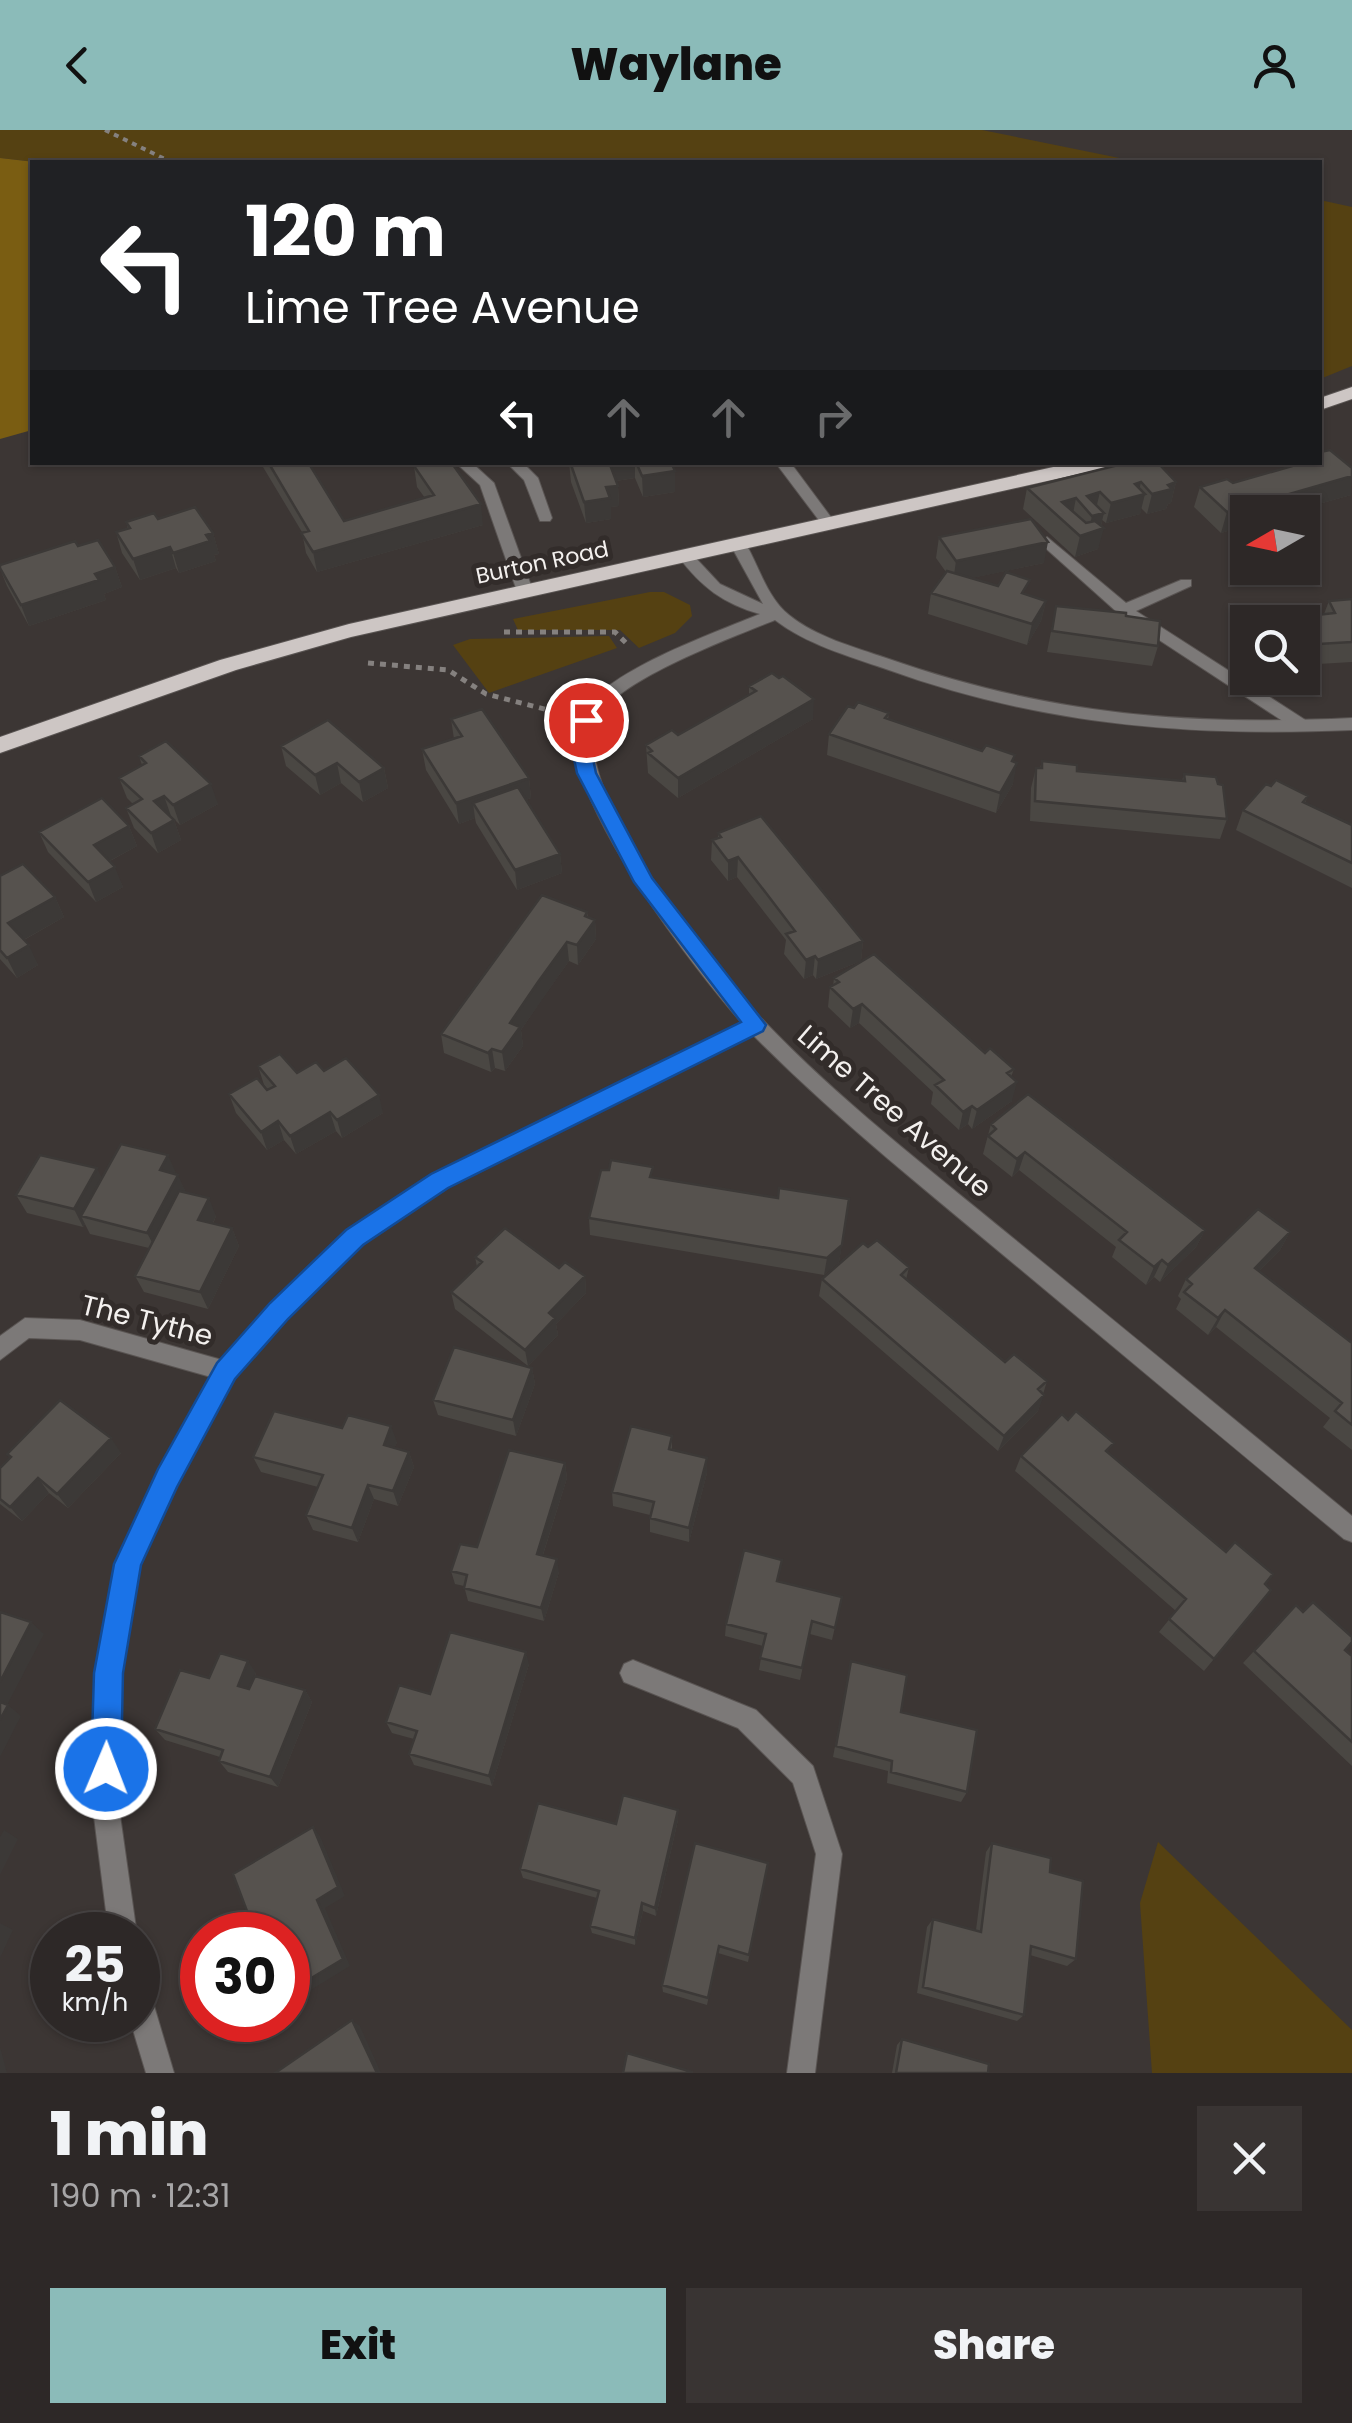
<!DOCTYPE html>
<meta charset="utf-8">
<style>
:root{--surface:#2d2827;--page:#393433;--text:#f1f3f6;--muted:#a7a6a7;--line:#484444;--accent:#8bbbb9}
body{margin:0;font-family:Poppins,sans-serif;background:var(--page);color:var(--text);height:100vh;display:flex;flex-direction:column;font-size:38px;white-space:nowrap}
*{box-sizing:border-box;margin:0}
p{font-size:32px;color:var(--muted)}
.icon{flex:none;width:55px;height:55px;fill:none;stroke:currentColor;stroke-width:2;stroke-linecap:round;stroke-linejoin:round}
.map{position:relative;height:1943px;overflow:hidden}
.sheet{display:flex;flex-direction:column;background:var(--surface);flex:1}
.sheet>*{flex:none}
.top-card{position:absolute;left:30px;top:30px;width:1292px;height:305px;border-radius:0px;box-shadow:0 2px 8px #0004,0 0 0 2px var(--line);background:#202124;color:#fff;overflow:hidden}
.needle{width:65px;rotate:261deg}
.buttons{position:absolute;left:1230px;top:365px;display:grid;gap:20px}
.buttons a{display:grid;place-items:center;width:90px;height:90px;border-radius:0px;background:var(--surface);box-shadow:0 2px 8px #0004,0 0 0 2px var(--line);font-size:50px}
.speed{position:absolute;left:30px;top:1782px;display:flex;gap:20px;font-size:50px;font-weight:700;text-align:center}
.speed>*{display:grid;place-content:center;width:130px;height:130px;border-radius:50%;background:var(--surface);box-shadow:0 2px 8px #0004,0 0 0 2px var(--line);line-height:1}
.speed small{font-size:25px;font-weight:400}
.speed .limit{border:15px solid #d22;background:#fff;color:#111}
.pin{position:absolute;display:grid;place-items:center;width:85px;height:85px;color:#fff;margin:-42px;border:5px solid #fff;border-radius:50%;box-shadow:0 2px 10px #0007}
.me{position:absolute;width:110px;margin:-55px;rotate:1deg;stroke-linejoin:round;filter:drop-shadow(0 0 8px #0008)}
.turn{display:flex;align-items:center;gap:35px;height:210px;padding:0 50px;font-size:45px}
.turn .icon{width:130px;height:130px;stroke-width:2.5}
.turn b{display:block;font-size:70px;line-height:85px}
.lanes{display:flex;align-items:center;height:95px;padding:0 50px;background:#0003;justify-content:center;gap:50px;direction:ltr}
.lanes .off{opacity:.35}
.round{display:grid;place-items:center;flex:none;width:105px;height:105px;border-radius:0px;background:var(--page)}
.overview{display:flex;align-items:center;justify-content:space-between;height:170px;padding:0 50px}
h1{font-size:60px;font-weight:800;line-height:75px}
.action{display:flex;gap:20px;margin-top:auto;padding:20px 50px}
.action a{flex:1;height:115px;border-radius:0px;background:var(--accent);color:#111;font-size:40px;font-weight:800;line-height:115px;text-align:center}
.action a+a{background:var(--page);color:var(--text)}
header{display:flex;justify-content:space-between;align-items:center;height:130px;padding:0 50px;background:var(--accent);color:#111;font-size:45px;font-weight:800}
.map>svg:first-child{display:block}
.green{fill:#554112}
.forest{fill:#7a5d12}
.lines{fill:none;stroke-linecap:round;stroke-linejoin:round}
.service-casing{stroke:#595452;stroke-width:2}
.minor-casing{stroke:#595452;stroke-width:2}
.tertiary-casing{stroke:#595452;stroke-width:2}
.trunk-casing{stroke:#595452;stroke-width:2}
.path-far1{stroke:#85817f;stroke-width:4;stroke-dasharray:5 5;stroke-linecap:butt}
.path{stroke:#85817f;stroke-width:5;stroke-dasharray:6 6;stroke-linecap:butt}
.service{fill:#7c7978;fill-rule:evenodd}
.minor{fill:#7c7978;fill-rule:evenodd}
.tertiary{fill:#7c7978;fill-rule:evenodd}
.trunk{fill:#cdc6c4;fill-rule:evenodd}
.wall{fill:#4a4743}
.shaded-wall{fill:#3c3937}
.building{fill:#56524e;stroke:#3c3937;stroke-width:2.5}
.route{fill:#1a73e8;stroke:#114b97;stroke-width:2.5}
.labels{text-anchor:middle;stroke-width:10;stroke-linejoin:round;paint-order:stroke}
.far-street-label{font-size:22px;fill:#f3f0ee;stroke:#322c2a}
.street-label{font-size:28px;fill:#f3f0ee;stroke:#322c2a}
</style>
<header><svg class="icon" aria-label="back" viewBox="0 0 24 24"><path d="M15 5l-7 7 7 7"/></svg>Waylane<svg class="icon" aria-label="person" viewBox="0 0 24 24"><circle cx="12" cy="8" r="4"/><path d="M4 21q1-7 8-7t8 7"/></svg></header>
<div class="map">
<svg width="1352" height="1943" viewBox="0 0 1352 1943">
<rect width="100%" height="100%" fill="#3c3634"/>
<path class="green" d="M0,0H982L1139,32H36L0,28Z
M1320,70L1352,77V236L1320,249Z
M650,462H664L690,475L692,486L675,503L639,518L620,500H518L513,489Z
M609,506L617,518L489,563L453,515L470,509Z
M1158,1712L1352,1900V1943H1152L1140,1773Z"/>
<path class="forest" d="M0,28L35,32L32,300L0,309Z"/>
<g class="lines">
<defs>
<path id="service" d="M455,332H471L494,353L533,461L530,464H520L517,461L480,355Z
M506,332H522L538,348L552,388L550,391H540L524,350Z
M775,332H790L836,394L834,397H824Z
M1047,407L1126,473L1181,450H1191V456L1136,481L1310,593V601H1298L1118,483L1042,415L1039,412Z"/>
<path id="minor" d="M756,887L763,890L766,895L763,900L447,1057L362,1113L287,1188L234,1248L175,1356L139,1435L121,1543L118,1671L137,1805H109L92,1671L95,1543L115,1434L159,1340L211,1247L80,1210L29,1208L0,1230V1206L25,1188L80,1190L222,1230L271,1174L348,1101L433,1045Z
M633,1530L756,1580L813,1636L842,1724L815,1943H787L816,1724L793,1653L738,1598L624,1552L620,1543L624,1534Z
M138,1855L148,1859L152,1869L174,1943H146L130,1890H138Z"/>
<path id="tertiary" d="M738,409L746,414C759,437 768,469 789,485C816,507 854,517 886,528C1046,584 1184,596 1352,588V600C1188,607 1041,595 886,539C848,526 806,514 775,490C736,506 606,553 595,594C575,666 713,837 762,889C838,969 928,1038 1013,1108C1126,1200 1239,1293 1352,1386V1412L1344,1409C1235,1319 1127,1228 1019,1138C928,1062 835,988 752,904C705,854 549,656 579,588C600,542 715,503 760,484C724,474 701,457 678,426L686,421L691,423L720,454L763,474L730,414Z"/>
<path id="trunk" d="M1352,257V269L1320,280V268Z
M1076,332H1114L1105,338L351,507L236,540L0,623V607L220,530L349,494Z"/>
</defs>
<use href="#service" class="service-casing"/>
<use href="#minor" class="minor-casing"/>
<use href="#tertiary" class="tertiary-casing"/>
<use href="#trunk" class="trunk-casing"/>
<path class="path-far1" d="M105,0L171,32"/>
<path class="path" d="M504,502H615L626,513
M368,533L448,540L486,564L556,582"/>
<use href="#service" class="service"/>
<use href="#minor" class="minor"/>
<use href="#tertiary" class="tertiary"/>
<use href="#trunk" class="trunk"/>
</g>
<path class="wall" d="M260,332H308L344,391L425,368L417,357L414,336L483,395L317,442L306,423L302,402Z
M569,332H671L675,362L643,367L635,348L616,351L618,356L619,376L611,377V389L586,393L571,352Z
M1130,332L1176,352L1171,373L1168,374L1166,379L1147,384L1141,378L1140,384L1106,393L1102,390L1098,419L1075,427L1023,379L1027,358Z
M1300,332H1320L1351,365L1290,382H1248V395L1221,403L1194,377L1200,357L1233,353L1299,334Z
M158,389L213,403L219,424L214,425L216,431L179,443L176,438L140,450L122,423L116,402L128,399L126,392Z
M939,407L1044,433L971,448L1046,471L1041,491L1027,515L928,484L931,463L946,442L936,428Z
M78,416L115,437L122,457L104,464L106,470L29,496L7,456L0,439Z
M1352,469V532L1302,535V492L1324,484L1329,471Z
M1056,476L1126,486L1158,516L1152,536L1047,522Z
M749,556L813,589L678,668L648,643L646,615L678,605L749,565Z
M889,583L888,590L1014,632L1013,654L996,683L827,625L829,604Z
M451,589L529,648L531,668L526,670L560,724L562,743L517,760L476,693L475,688L459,694L426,640L422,619L454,609Z
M281,616L384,638L388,658L363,672L341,653L320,665L286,636Z
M139,626L218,674L180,695L171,686L174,690L181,710L158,723L134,698L126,678L133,674L127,668L119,648L142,635Z
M1042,631L1077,641L1182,651L1184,644L1227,689L1220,709L1030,691L1031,658L1036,638H1040Z
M1271,656L1308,666L1305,673L1352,695V758L1236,700L1243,680Z
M129,696L137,716L110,731L123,757L96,772L48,722L39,702Z
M718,703L863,811L861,831L816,849L813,845L804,849L784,824L786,810L737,747L728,751L711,730L712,710L718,708Z
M0,746L55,767L64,787L24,810L38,835L17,848L0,829Z
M587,782L588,787L595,790L596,809L578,835L569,831L540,872L521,900L523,916L505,941L495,938L491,942L444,923L441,904Z
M834,848L985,923L1014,939L1011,947L1012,971L972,999L968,994L959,1000L931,974L933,962L859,893L850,898L828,877L830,857L833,856Z
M258,936L297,943L324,941L383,983L342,1008L336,1001L296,1024L284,1010L267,1020L236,983L229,964L268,960L264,955Z
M991,994L1205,1100L1196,1117L1160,1152L1154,1147L1146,1155L1112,1127L1116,1117L1019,1040L1012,1047L983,1024Z
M176,1043L186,1063L216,1086L213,1094L232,1098L239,1116L208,1179L144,1162L135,1146L149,1118L90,1104L85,1094L83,1097L27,1083L16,1065Z
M653,1048L778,1068L849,1069L839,1132L824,1145L590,1105L589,1088Z
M1290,1102L1280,1120L1259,1141L1352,1213V1320L1323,1297L1330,1288L1216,1197L1208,1205L1176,1179L1181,1169L1178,1166L1186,1149Z
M868,1117L909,1137L906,1150L1005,1232L1047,1251L1038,1281L998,1321L819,1166L822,1149Z
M475,1127L559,1138L585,1146L586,1163L556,1194L558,1205L528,1236L455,1179L451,1162L477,1137Z
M532,1238L535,1254L516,1306L438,1285L433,1270Z
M672,1306V1320L707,1343L689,1412L650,1402V1385L613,1376L612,1362Z
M397,1312L394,1318L409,1322L414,1337L398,1376L374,1369L358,1412L313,1400L306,1385L318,1357L261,1342L253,1327Z
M121,1323L68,1378L49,1363L22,1391L0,1374V1338L10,1328L7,1324Z
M1108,1324L1271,1460L1204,1541L1159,1502L1176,1481L1015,1341L1021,1326Z
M565,1333L567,1348L543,1425L559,1442L544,1491L468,1471L464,1456L455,1454L451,1441Z
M778,1451L842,1467L832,1510L810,1504L800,1550L759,1540L763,1516L725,1506L726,1494Z
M1296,1475L1352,1526V1636L1243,1533Z
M851,1531L901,1582L967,1662L961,1672L887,1653L888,1641L833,1627Z
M529,1534L492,1656L414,1635L409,1624L414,1609L392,1603L386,1592L430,1564Z
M256,1543L255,1546L305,1560L312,1572L278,1657L228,1642L219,1631L220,1627L165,1610L155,1599L209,1548Z
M678,1690L656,1786L643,1781L635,1815L592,1803L590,1796L597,1768L523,1748L520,1739L616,1694Z
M992,1713L1050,1742L1076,1829L1067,1836L1030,1825L1024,1885L1017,1891L917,1863L927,1797L933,1789L976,1800L986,1722Z
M768,1733L748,1832L718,1823L707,1875L663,1862L662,1855Z
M902,1909L988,1943H892L897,1915Z"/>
<path class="shaded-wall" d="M609,332H635V348L609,352Z
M675,341V362L643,367L642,346Z
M1352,346L1351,365L1290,382H1248V395L1221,403L1227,382Z
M1141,352L1138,366L1145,364L1140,384L1106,393L1111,373L1135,354Z
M1176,352L1171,373L1168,374L1166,379L1147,384L1152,364L1168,355Z
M618,356L619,376L611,377V389L586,393L584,372L606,357Z
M1100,362L1095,383L1087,366Z
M1076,368L1072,389L1062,372Z
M481,374L483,395L317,442L313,422Z
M1104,383L1100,399L1104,398L1098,419L1075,427L1080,406L1088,404L1092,386Z
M213,403L219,424L214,425L216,431L179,443L173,423Z
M1048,412L1044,433L953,452L956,431Z
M170,417L176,438L140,450L133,429Z
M115,437L122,457L104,464L106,470L29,496L21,475L95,444Z
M1046,471L1041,491L1027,515L1032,494Z
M814,569L813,589L678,668V648Z
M1015,625L1011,644L1017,633L1013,654L996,683L1000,663Z
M337,633L341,653L320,665L315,645Z
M384,638L388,658L363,672L359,652Z
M529,648L531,668L481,686L473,673L475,688L459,694L456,673Z
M211,654L218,674L180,695L173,675Z
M164,666L171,686L154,671Z
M174,690L181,710L158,723L151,703Z
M129,696L137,716L102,735L94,715Z
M560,724L562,743L517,760L515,740Z
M738,727L737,747L728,751V731Z
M115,737L123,757L96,772L88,752Z
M55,767L64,787L18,813L8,793Z
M587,782L588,799L595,790L596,809L578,835L577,815Z
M863,811L861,831L816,849L818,830Z
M567,812L569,831L521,900L523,916L505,941L502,922L510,893Z
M29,815L38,835L17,848L7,828Z
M815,826L813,845L804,849L806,830Z
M862,874L859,893L850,898L853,879Z
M492,919L495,938L491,942L488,923Z
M1017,952L1012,971L972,999L977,980Z
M379,965L383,983L342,1008L337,990Z
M972,976L968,994L959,1000L963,982Z
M330,982L336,1001L296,1024L290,1006Z
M278,991L284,1010L267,1020L261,1002Z
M1025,1022L1019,1040L1012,1047L1017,1029Z
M168,1025L176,1043L168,1058L160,1040Z
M97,1038L106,1056L81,1086L85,1094L83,1097L74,1079Z
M178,1045L186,1063L156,1120L147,1103Z
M209,1068L216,1086L206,1108L198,1090Z
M232,1098L239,1116L208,1179L200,1162Z
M1205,1100L1196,1117L1160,1152L1168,1135Z
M1290,1102L1280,1120L1245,1155L1255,1138Z
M842,1115L839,1132L824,1145L827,1128Z
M1162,1130L1154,1147L1146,1155L1154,1137Z
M585,1146L586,1163L556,1194L558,1205L528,1236L525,1220L549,1183Z
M1225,1180L1216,1197L1208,1205L1218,1188Z
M532,1238L535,1254L516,1306L513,1290Z
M1044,1265L1038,1281L998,1321L1004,1306Z
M391,1296L397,1312L389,1331L384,1315Z
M111,1308L121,1323L68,1378L57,1364Z
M409,1322L414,1337L398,1376L393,1361Z
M707,1328V1343L689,1412V1398Z
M565,1333L567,1348L539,1437L537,1424Z
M38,1348L49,1363L22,1391L10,1377Z
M368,1355L374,1369L358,1412L352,1398Z
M557,1429L559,1442L544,1491L541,1478Z
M31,1492L44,1504L4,1581L0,1577V1552Z
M526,1522L529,1534L492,1656L489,1646Z
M248,1531L256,1543L246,1568L238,1556Z
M305,1560L312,1572L278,1657L270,1647Z
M8,1575L21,1586L0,1627V1590Z
M678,1680V1690L656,1786L655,1778Z
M313,1697L320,1706L345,1766L325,1778L350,1836L288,1874V1862L317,1770Z
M4,1700L18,1709L0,1745V1707Z
M642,1773L643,1781L635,1815V1808Z
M0,1793L13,1800L0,1828Z
M352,1890L360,1896L381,1943H377Z
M0,1917L7,1943H0Z"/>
<path class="building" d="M1330,320L1352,338V346L1227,382L1200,357L1227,349L1233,353L1306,332H1320V322Z
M268,332H308L344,391L434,365L414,336L428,332H451L481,374L313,422L301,403L309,401Z
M570,332H609L618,356L606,357L610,368L584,372Z
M636,332H671L675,341L642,346Z
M1130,332H1157L1176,352L1168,355L1172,359L1152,364L1141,352L1135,354L1145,364L1111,373L1100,362L1087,366L1104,383L1092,386L1076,368L1062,372L1086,393L1095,391L1104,398L1080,406L1027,358Z
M195,377L213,403L206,405L210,411L173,423L170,417L133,429L116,402L130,398L126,392L154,383L158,389Z
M1031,389L1048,412L956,431L939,407Z
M98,410L115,437L95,444L99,450L21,475L0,438V435L75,411L78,416Z
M947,441L998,456L1006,442L1030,450L1022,463L1046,471L1032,494L931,463Z
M1352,469V512L1302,515V492H1255L1335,483L1329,471Z
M1056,476L1126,483V486L1160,491L1158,516L1052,501Z
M772,543L779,548L783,546L814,569L678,648L648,623L652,621L646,615L672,600L678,605L756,561L749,556Z
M858,572L889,583L885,588L982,621L986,615L1015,625L1012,631L1017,633L1000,663L829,604L848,576L854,578Z
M482,579L529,648L456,673L422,619L462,606L451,589Z
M328,590L384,638L359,652L337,633L315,645L281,616Z
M166,611L211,654L173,675L164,666L154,671L174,690L151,703L126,678L142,669L119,648L146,633L139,626Z
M1042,631L1077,635V641L1185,651L1184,644L1216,647L1218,654L1223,655L1227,689L1035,671L1036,638H1042Z
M1276,650L1308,666L1303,672L1352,695V733L1243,680L1266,654L1271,656Z
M518,657L560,724L515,740L473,673Z
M102,668L129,696L94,715L115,737L88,752L39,702Z
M761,686L863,811L818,830L815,826L806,830L786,804L795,801L766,763L738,727L728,731L712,710L721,707L718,703Z
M23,734L55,767L8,793L29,815L7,828L0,820V746Z
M542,765L587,782L585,786L595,790L577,815L567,812L538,852L510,893L520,897L502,922L492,919L488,923L441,904Z
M874,824L985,923L990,918L1014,939L1007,943L1017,952L977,980L972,976L963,982L935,955L944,950L862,874L853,879L830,857L839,852L834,848Z
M280,924L297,943L316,932L324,941L346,928L379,965L337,990L330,982L290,1006L278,991L261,1002L229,964L257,948L267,960L275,956L258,936Z
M1028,964L1205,1100L1168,1135L1162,1130L1154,1137L1119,1110L1127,1102L1025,1022L1017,1029L988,1006L996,999L991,994Z
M121,1014L168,1025L160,1040L178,1045L147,1103L81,1086Z
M40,1025L97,1038L74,1079L16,1065Z
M611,1030L653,1037L650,1047L778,1068L779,1058L849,1069L842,1115L827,1128L589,1088L601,1040H609Z
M179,1061L209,1068L198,1090L232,1098L200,1162L135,1146Z
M1258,1079L1290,1102L1255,1138L1352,1213V1295L1335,1281L1342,1273L1225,1180L1218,1188L1184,1162L1192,1154L1186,1149Z
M505,1098L559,1138L565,1132L585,1146L549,1183L555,1188L525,1220L451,1162L482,1132L475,1127Z
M877,1110L909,1137L901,1145L1005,1232L1014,1224L1047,1251L1038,1259L1044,1265L1004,1306L822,1149L863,1113L868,1117Z
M454,1217L532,1238L513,1290L433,1270Z
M60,1270L111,1308L57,1364L38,1348L10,1377L0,1369V1338L11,1327L7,1324Z
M274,1281L342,1298L348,1285L391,1296L384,1315L409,1322L393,1361L368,1355L352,1398L306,1385L323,1345L253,1327Z
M1076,1281L1114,1313L1106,1321L1226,1422L1235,1412L1273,1444L1265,1454L1271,1460L1214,1529L1169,1489L1186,1469L1021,1326L1062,1284L1068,1290Z
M631,1296L672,1306L669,1319L707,1328L689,1398L650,1388L654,1372L612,1362Z
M509,1320L565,1333L537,1424L557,1429L541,1478L464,1458L467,1445L451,1441L460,1414L477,1417Z
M744,1420L782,1430L777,1451L842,1467L835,1498L812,1491L802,1538L760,1528L766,1504L726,1494Z
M1313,1472L1352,1507V1512L1345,1520L1352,1526V1612L1254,1521L1296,1475L1303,1482Z
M0,1482L31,1492L0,1552Z
M450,1502L526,1522L489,1646L409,1624L417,1601L386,1592L399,1555L430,1564Z
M220,1523L248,1531L238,1556L249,1559L255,1546L305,1560L270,1647L219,1631L223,1620L155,1599L180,1540L209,1548Z
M851,1531L907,1545L901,1582L977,1600L967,1662L891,1642L892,1631L836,1616Z
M0,1572L8,1575L0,1590Z
M623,1665L678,1680L655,1778L642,1773L635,1808L590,1796L599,1761L520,1739L538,1673L616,1694Z
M313,1697L338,1757L317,1770L343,1829L288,1862V1805H256L233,1744Z
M695,1713L768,1733L749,1825L719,1816L708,1868L662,1855Z
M992,1713L1051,1728L1050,1742L1083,1751L1076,1829L1031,1816L1024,1885L923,1857L933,1789L981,1802Z
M352,1890L377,1943H275Z
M902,1909L989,1934L988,1943H896Z
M627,1923L692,1942V1943H623Z"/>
<path class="route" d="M586,584L596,590L590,615L596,643L652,748L766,895L763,901L448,1058L363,1115L288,1189L235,1249L177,1357L141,1435L123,1543L121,1639L116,1650L106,1654L95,1650L91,1639L94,1543L114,1434L158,1339L217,1233L270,1173L346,1100L431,1044L741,892L634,752L577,643L571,615L577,590Z"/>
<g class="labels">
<g class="far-street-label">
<text transform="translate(542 432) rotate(-12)" y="8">Burton Road</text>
</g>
<g class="street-label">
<text transform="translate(895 981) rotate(41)" y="10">Lime Tree Avenue</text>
<text transform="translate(147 1190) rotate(14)" y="10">The Tythe</text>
</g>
</g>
</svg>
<div class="buttons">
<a><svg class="needle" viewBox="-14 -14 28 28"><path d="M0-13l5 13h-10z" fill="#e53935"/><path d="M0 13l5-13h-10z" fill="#a7a6a7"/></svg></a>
<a><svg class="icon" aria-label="search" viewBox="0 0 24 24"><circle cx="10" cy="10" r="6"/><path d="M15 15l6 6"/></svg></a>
</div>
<div class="speed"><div>25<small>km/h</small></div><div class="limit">30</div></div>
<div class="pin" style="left:586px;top:590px;background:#d93025"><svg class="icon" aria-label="arrive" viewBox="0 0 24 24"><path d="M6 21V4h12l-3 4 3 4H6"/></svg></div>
<svg class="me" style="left:106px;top:1639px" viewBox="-20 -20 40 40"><circle r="17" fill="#1a73e8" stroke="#fff" stroke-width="3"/><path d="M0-11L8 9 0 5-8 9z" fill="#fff"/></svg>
<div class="top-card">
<div class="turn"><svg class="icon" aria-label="left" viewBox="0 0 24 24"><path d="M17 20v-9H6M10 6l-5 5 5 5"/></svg><div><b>120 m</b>Lime Tree Avenue</div></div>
<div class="lanes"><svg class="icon" aria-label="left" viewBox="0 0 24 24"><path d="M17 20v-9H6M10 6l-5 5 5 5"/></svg><svg class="icon off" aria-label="ahead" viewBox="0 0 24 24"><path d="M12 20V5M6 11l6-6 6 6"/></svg><svg class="icon off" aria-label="ahead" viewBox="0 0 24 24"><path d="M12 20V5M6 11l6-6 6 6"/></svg><svg class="icon off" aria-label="right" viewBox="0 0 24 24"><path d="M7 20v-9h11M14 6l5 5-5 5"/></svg></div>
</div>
</div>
<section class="sheet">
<div class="overview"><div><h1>1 min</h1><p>190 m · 12:31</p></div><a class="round"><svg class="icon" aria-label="close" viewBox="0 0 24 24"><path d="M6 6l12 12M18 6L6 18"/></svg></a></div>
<div class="action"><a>Exit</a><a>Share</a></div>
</section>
